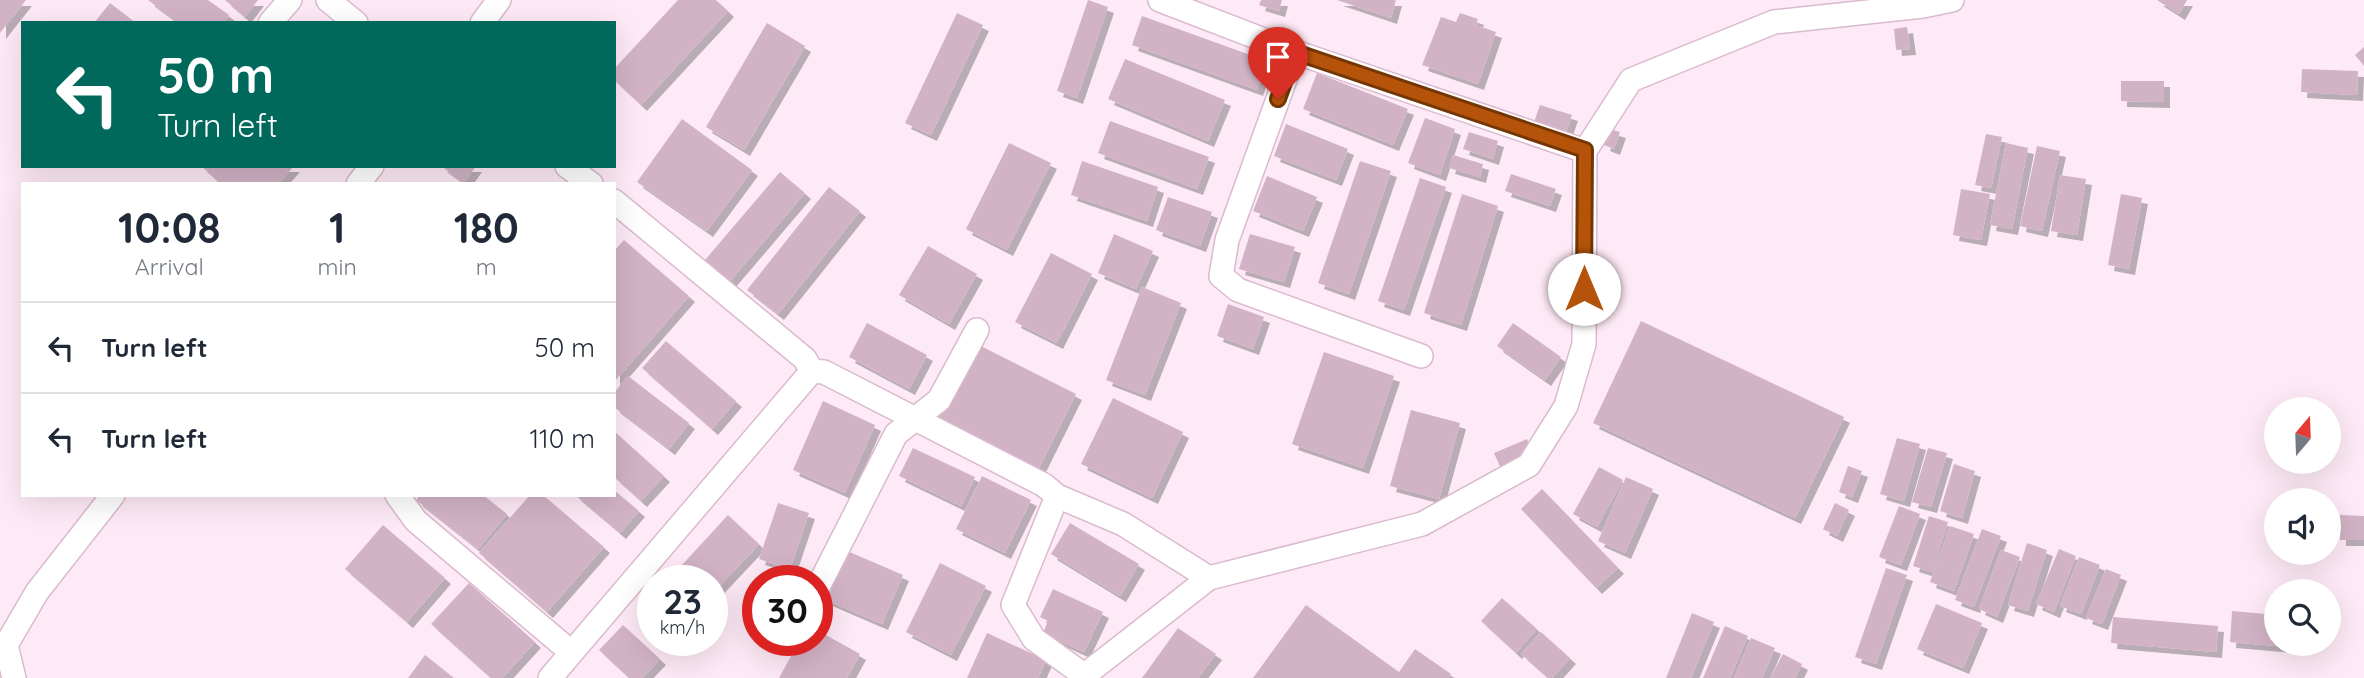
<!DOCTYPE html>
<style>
:root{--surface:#fff;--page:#f2f2f3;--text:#1f2937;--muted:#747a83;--line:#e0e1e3}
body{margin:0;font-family:Quicksand,sans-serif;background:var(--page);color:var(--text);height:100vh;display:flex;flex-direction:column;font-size:26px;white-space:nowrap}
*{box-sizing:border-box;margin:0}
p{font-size:23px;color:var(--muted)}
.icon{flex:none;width:38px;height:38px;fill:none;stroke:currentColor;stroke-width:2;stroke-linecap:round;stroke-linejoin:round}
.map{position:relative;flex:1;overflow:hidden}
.panel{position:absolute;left:21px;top:182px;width:595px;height:315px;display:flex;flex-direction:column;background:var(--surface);border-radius:0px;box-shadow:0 7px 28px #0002}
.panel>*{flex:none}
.guide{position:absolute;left:21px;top:21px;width:595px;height:147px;border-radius:0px;box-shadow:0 7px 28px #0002;background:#00695c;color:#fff;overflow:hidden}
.needle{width:46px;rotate:19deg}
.controls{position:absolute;left:2264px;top:397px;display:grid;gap:14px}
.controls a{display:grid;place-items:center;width:77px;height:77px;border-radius:50%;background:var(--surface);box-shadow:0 7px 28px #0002;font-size:35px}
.speed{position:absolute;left:637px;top:565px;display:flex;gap:14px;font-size:35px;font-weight:700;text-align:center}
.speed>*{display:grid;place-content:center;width:91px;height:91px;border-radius:50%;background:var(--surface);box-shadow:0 7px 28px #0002;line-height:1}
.speed small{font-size:18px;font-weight:400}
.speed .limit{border:10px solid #d22;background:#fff;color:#111}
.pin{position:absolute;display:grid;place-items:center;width:60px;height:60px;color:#fff;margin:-72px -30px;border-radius:50% 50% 50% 0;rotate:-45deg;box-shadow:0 0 7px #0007}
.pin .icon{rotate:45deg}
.me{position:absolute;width:77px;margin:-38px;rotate:0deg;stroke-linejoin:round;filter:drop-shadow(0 0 5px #0008)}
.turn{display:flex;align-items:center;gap:24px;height:147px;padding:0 21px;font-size:32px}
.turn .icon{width:91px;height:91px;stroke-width:2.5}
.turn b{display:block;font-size:49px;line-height:60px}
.eta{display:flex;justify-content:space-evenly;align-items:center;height:119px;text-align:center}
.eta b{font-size:42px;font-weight:800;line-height:49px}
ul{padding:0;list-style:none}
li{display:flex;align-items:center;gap:21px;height:91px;padding:0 21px;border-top:2px solid var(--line)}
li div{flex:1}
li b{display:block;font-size:26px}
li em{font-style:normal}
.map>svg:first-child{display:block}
.building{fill:#d2b3c6;filter:url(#shadow)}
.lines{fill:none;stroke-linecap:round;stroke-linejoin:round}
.minor-casing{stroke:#dabace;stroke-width:26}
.minor{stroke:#fff;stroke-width:23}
.route-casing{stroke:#753606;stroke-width:18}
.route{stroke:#b45309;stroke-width:12}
</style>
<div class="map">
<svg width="2364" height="678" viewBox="0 0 2364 678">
<defs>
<filter id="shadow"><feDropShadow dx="6" dy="6" stdDeviation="0" flood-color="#0004"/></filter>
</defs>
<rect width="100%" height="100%" fill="#feeaf6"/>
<path class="building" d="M0,0H26L0,33Z
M148,0H208L229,15L223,23H179Z
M225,0H258L245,17Z
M678,0H716L728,11L641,105L614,80V69Z
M1088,0L1108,7L1077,98L1057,91Z
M1261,0H1282L1279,11L1259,5Z
M1337,0H1396L1391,18Z
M2157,0H2187L2179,14Z
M110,3L136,23H94Z
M957,13L983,25L931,135L905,123Z
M1460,13L1478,19L1476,25L1496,32L1478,84L1422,65L1441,17L1456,22Z
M1142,16L1267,61L1257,90L1132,45Z
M767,23L805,46L744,150L706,127Z
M1907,27L1910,49L1896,50L1894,29Z
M2364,47V66L2355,55Z
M1125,59L1225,100L1208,141L1108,99Z
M2302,69L2358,71L2357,95L2301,92Z
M1317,73L1408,109L1393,145L1303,109Z
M2121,81H2164V102L2121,101Z
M1540,105L1572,115L1565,135L1533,125Z
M1425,118L1455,129L1440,175L1408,163Z
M682,119L752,170L707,231L637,182Z
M1110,121L1209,157L1197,189L1098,153Z
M1286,124L1348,149L1336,180L1274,156Z
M1610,129L1620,132L1614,149L1604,145Z
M1469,132L1498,141L1493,159L1463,149Z
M1986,134L2002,137L1991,188L1975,185Z
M1009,143L1051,163L1007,250L966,229Z
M2006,143L2028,148L2012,229L1990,225Z
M2037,146L2060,151L2042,231L2020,226Z
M1453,155L1483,164L1480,177L1449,168Z
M1082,161L1158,187L1147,221L1071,195Z
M1360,161L1391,171L1349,294L1318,283Z
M201,166H294L278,184H221Z
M441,166H476L464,183Z
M780,172L805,193L730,281L705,260Z
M1511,174L1556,189L1550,206L1505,191Z
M2060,175L2086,179L2077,235L2051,231Z
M1267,176L1317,197L1303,231L1253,211Z
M1420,178L1446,187L1404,310L1378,301Z
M829,187L860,211L778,314L747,290Z
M1961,189L1990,194L1981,240L1953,235Z
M1462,194L1498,206L1461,325L1424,313Z
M2121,194L2142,198L2129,269L2108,265Z
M1168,197L1212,212L1200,246L1156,230Z
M1114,234L1153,251L1136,289L1098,273Z
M1250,234L1295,247L1284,282L1239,269Z
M624,240L689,296L614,382V251Z
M928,246L977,274L949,324L899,295Z
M1051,253L1092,274L1057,343L1015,322Z
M1142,287L1181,303L1145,395L1106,380Z
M1228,304L1264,317L1253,349L1217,336Z
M1641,321L1844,417L1795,518L1593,423Z
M867,323L927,355L909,389L849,357Z
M1513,323L1561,357L1545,380L1497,346Z
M666,341L736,401L712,429L642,368Z
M971,341L1076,394L1038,470L933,418Z
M1324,352L1394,376L1363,468L1292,444Z
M628,376L689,423L669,449L614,407V393Z
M1113,398L1183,432L1152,498L1081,464Z
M823,401L875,425L845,493L793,470Z
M1411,410L1460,423L1439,499L1390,486Z
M614,431L664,476L641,501L614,477Z
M1897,438L1920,444L1904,501L1880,494Z
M1527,439L1534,455L1501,469L1494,453Z
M913,448L975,477L961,506L899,476Z
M1928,448L1947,453L1931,507L1912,502Z
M1954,464L1975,471L1962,518L1940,511Z
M1848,466L1862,471L1852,497L1839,492Z
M1599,467L1623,480L1597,527L1573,514Z
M982,476L1031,500L1005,553L956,529Z
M1626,477L1653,489L1625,553L1598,541Z
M1542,489L1618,568L1596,588L1521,509Z
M614,490L639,511L620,533L575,495H614Z
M420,495H483L507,514L478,549L416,500Z
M530,495H543L604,547L547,612L479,553Z
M778,503L809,513L790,569L759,559Z
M1835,503L1849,510L1837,536L1823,529Z
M1899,506L1920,514L1901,565L1879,557Z
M728,515L759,544L712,594V581H697L681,566Z
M2340,515L2364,516V540H2340Z
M1929,516L1948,522L1932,572L1913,566Z
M1070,523L1139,564L1120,596L1051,554Z
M383,525L445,578L407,622L345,569Z
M1950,526L1974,534L1954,591L1930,582Z
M1982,529L2001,536L1974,607L1955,600Z
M2027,543L2047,550L2028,611L2008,605Z
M2059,549L2076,556L2054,612L2036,604Z
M845,550L903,575L882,624L824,599Z
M2001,550L2020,557L1997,617L1979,609Z
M2079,557L2100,565L2081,614L2060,606Z
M940,563L986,586L951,655L906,632Z
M1886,568L1907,575L1876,664L1855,657Z
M2106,569L2121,575L2102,624L2086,618Z
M469,583L535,642L502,678H491L431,624Z
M1053,589L1103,612L1084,652L1043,633L1048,621L1040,617Z
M1502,598L1537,629L1516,653L1481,621Z
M1936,604L1982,623L1963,668L1917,649Z
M1306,605L1399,672L1415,649L1451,674L1448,678H1253Z
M2232,611L2277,615V644H2299L2298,648L2230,642Z
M1692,613L1714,622L1691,678H1666Z
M2113,617L2218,626L2216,652L2111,643Z
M623,625L660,659L642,678H629L599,650Z
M1725,626L1748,636L1730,678H1703Z
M1178,628L1216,654L1198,678H1142Z
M817,630L860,654L847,678H779L800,640H817Z
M1541,632L1570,658L1552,678H1548L1521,654Z
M987,633L1046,660L1038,678H967Z
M1751,638L1775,648L1762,678H1734Z
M1783,654L1802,664L1795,678H1770Z
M425,655L454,678H408Z"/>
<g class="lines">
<defs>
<path id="minor" d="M328,0L356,23
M1160,0L1295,52L1585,151
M270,23L290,0
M482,23L499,0
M1295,52L1227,240L1221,276L1238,290L1421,356
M567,166L591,184
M358,184L372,166
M614,201L805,359L812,371
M812,371L824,372L1044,485L1057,496L1123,524L1209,578
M397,495L416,521L571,652
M1057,496L1013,605L1034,639L1088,678
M817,589L896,434L939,400L977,330
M14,678L6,645L37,592L113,495
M550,678L812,371
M1081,678L1209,578L1422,524L1529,465L1566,406L1584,344L1585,151L1631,80L1774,22L1923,6L1952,0"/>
</defs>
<use href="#minor" class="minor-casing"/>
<use href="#minor" class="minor"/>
</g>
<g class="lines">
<defs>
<path id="route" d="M1278,99L1295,52L1585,150L1584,289"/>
</defs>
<use href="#route" class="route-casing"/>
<use href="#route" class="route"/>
</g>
</svg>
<div class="controls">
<a><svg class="needle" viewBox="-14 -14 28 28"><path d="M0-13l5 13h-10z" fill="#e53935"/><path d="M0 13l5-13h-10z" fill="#747a83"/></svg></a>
<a><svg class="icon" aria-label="sound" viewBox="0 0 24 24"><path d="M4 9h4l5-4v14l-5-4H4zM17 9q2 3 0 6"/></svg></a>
<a><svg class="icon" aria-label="search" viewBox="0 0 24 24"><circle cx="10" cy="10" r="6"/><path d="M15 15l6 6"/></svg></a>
</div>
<div class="speed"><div>23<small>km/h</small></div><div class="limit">30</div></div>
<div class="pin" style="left:1278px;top:99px;background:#d93025"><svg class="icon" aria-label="arrive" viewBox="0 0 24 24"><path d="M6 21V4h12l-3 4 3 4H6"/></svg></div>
<svg class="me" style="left:1584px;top:289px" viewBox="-20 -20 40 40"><circle r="19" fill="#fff"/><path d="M0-13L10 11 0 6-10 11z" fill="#b45309"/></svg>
<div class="guide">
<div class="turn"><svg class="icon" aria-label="left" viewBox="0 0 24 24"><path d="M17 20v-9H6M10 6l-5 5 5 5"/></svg><div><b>50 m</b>Turn left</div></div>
</div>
<section class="panel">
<div class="eta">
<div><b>10:08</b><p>Arrival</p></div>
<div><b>1</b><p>min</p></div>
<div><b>180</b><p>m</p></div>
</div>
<ul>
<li><svg class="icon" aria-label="left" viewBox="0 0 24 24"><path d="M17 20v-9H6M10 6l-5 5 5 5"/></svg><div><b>Turn left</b></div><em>50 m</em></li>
<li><svg class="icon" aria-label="left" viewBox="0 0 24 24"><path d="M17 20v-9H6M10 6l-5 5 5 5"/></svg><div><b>Turn left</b></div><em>110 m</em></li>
</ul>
</section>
</div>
